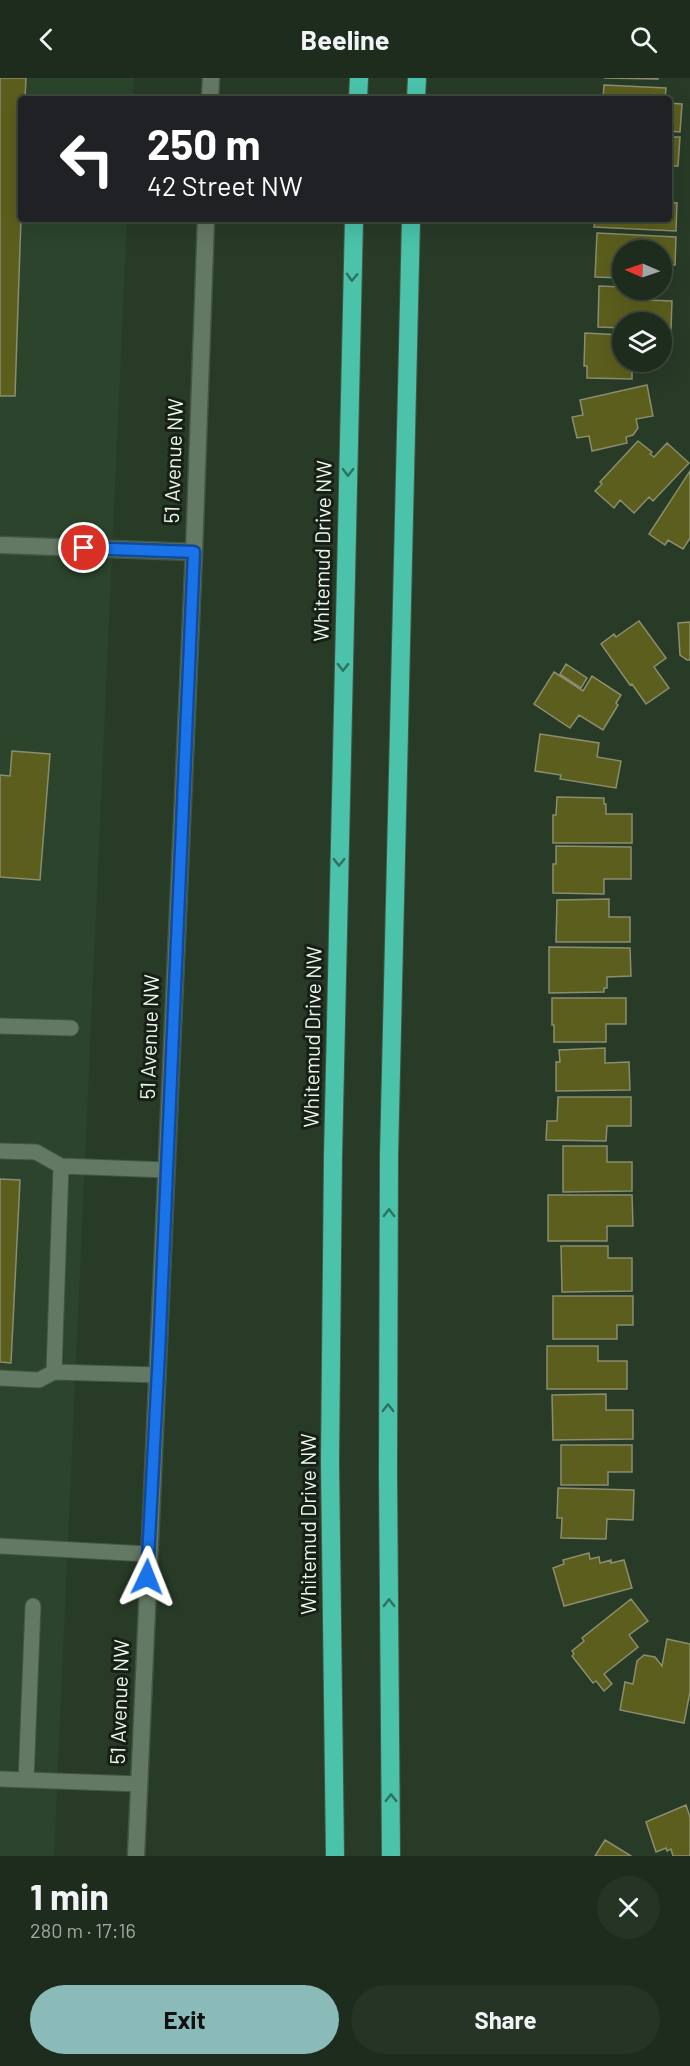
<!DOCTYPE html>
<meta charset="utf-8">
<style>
:root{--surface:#1e2c1d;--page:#263426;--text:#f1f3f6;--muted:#a1a7a4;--line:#3c483b;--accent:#8bbbb9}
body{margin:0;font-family:Barlow,sans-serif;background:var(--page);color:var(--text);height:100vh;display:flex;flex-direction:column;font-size:22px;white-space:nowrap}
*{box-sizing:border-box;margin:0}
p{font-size:20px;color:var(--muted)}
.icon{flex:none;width:33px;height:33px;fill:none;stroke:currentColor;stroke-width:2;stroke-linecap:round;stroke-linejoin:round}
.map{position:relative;height:1778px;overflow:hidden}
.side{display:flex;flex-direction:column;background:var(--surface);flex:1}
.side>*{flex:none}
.guide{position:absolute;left:18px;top:18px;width:654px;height:126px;border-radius:6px;box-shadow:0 6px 24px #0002,0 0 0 2px var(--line);background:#202124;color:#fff;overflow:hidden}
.needle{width:39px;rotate:272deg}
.fabs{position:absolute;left:612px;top:162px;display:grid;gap:12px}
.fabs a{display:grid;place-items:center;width:60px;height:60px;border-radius:50%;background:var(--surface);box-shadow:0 6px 24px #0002,0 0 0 2px var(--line);font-size:30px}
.pin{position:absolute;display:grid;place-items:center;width:51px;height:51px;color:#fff;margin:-26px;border:3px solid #fff;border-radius:50%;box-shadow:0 2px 6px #0007}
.me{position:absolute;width:66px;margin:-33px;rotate:2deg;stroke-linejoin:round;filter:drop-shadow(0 0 4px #0008)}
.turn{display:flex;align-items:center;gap:21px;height:126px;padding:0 30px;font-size:27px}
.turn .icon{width:78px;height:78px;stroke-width:2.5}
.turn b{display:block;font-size:42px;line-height:51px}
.round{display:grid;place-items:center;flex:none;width:63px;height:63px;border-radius:32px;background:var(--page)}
.summary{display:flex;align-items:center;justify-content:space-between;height:102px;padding:0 30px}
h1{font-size:36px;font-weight:700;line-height:45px}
.cta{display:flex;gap:12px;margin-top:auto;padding:12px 30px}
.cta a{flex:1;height:69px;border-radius:36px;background:var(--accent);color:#111;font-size:24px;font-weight:700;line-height:69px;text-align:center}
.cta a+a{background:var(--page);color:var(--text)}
header{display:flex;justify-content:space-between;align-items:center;height:78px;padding:0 30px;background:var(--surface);font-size:27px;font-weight:700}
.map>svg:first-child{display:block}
.built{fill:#2c442b}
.building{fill:#5c5e1d;stroke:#8b8d6f;stroke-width:1.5}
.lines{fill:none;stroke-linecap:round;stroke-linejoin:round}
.service-casing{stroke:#455544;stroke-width:17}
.minor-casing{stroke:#455544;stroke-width:19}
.motorway-casing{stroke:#455544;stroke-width:20}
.service{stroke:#647963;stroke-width:15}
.minor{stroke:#647963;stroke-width:16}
.motorway{stroke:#4ac3aa;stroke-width:18}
.oneway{stroke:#307160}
.route-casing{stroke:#114b97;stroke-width:15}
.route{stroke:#1a73e8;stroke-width:10}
.labels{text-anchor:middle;stroke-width:6;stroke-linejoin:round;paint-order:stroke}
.street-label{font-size:21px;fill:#ebf7ea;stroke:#171f16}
</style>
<header><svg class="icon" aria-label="back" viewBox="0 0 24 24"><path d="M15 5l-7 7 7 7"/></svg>Beeline<svg class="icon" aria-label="search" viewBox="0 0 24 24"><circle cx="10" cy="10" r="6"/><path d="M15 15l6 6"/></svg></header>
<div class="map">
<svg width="690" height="1778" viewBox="0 0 690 1778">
<rect width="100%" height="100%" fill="#283b27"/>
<path class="built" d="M0,0H134L133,21H21V141H127L54,1778H0Z"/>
<path class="building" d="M0,0H26L25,21H21V139L15,318H0Z
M604,0H658V1Z
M604,7L666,10L665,21H603Z
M669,25L682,26L680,54L669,53Z
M669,59H680L678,88H669Z
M669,124L677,125L676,153L594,149L595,141H669Z
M597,155L676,159L675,187H662V172H622V200L595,199Z
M599,208L622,209V212H648L647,222L672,223L671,251H662V244H622V250L598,249Z
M585,255L622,257V284H655V289H632V301L587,300V288H584Z
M647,307L653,338L636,341L638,350L633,357L626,359L627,365L592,373L589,358L577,360L572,339L583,337L580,322Z
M638,363L652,374L650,376L654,379L667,365L689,385L653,423L649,419L634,435L620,422L614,430L595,413L602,406L600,404Z
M690,393V460L683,471L668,462L665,467L649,456Z
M639,543L666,580L654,589L669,610L646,626L632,606L630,607L601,566L614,556L616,559Z
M690,544V582H687L680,577L678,545Z
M566,586L587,600L581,610L560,596Z
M554,594L583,613L592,598L621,617L616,625L618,627L603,652L579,637L570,650L534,626Z
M540,656L599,665L597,679L621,683L616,710L560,701L561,697L535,693Z
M12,673L50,676L40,802L0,799V697L10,698Z
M557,719L604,720V726H606V736H632V765H553V737H556Z
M556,768L631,769V801H604V816L553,815V786H556Z
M609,821V839H630V864H556L557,822Z
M549,869L630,870L631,898L607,899V910H604V914L549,915Z
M552,920H626V946H606V964H554V947H552Z
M605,970V985L629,984L630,1012L556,1013V984H560L559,972Z
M558,1019H631V1048H607L606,1063L546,1062L547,1043H557Z
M563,1068H607V1084H632V1113L563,1114Z
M0,1101L20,1102L11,1285L0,1284Z
M548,1117H632L633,1148H607V1163H548Z
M561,1168H608V1180H632V1213L562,1214Z
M553,1218H633V1247H617V1261H553Z
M547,1268H598V1283H627V1311H547Z
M606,1316V1332H633V1361L553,1362L552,1317Z
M561,1367H632V1394H608V1407H561Z
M558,1410L634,1412L633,1442L607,1441L606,1461L561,1460L562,1440H557Z
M589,1475L590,1481L599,1479L600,1485L611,1482V1485L624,1482L632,1510L564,1528L553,1490L564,1486L563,1482Z
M631,1521L648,1543L629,1557L638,1569L604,1596L612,1606L604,1613L596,1603L593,1605L572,1578L574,1576L572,1573L584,1563L582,1560Z
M667,1561L690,1566V1614L684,1645L620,1632L625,1604L633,1606L637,1583L644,1577L655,1579L662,1588Z
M686,1727L690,1739V1778H673L671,1771L667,1773L666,1770L656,1774L646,1744Z
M605,1762L631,1778H595Z"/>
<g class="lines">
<defs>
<path id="service" d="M0,948L71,950
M0,1073L36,1074L61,1088
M158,1297L54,1294L61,1088L167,1092
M0,1300L39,1302L54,1294
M0,1468L148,1476
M0,1701L139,1706
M26,1702L33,1528"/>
<path id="minor" d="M210,21L211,0
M0,467L194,474
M136,1778L194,474L206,141"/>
<path id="motorway" d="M358,21L359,0
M416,21L417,0
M335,1778L330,1384L333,1078L354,141
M391,1778L388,1395L389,1078L411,141"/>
</defs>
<use href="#service" class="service-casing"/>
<use href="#minor" class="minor-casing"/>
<use href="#motorway" class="motorway-casing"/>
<use href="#service" class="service"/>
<use href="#minor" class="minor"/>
<use href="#motorway" class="motorway"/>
</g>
<defs><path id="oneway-chevron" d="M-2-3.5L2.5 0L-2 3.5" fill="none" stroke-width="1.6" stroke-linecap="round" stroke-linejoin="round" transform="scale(1.5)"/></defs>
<g class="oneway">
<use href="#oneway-chevron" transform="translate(352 199) rotate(92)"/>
<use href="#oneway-chevron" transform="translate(348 394) rotate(91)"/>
<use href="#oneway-chevron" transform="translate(343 589) rotate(91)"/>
<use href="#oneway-chevron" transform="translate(339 784) rotate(91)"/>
<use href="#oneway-chevron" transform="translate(389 1135) rotate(-90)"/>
<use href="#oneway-chevron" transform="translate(388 1330) rotate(-90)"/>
<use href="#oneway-chevron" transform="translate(389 1525) rotate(-90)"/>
<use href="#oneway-chevron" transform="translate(391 1720) rotate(-90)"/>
</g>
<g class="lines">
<defs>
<path id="route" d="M84,470L194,474L159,1274L147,1499"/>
</defs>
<use href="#route" class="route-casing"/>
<use href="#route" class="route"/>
</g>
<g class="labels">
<g class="street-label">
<text transform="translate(174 383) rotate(-88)" y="7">51 Avenue NW</text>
<text transform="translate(323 473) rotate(-89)" y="7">Whitemud Drive NW</text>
<text transform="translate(150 959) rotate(-88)" y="7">51 Avenue NW</text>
<text transform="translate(313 959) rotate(-89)" y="7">Whitemud Drive NW</text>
<text transform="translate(309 1446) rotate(-90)" y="7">Whitemud Drive NW</text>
<text transform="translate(120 1624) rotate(-88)" y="7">51 Avenue NW</text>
</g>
</g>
</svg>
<div class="fabs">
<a><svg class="needle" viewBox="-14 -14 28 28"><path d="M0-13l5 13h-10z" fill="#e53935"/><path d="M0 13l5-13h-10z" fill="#a1a7a4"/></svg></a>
<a><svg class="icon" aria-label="layers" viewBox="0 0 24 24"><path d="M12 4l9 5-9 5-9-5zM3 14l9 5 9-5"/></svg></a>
</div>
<div class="pin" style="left:84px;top:470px;background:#d93025"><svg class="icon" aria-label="arrive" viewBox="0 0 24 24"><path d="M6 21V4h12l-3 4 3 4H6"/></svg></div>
<svg class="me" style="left:147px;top:1499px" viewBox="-20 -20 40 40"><path d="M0-17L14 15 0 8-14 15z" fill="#1a73e8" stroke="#fff" stroke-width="4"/></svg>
<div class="guide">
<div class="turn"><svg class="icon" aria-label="left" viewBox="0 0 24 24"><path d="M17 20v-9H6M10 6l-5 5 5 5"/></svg><div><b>250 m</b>42 Street NW</div></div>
</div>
</div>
<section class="side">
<div class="summary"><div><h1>1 min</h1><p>280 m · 17:16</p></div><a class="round"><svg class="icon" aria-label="close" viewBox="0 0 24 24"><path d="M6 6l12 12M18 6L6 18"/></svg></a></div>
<div class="cta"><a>Exit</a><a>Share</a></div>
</section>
